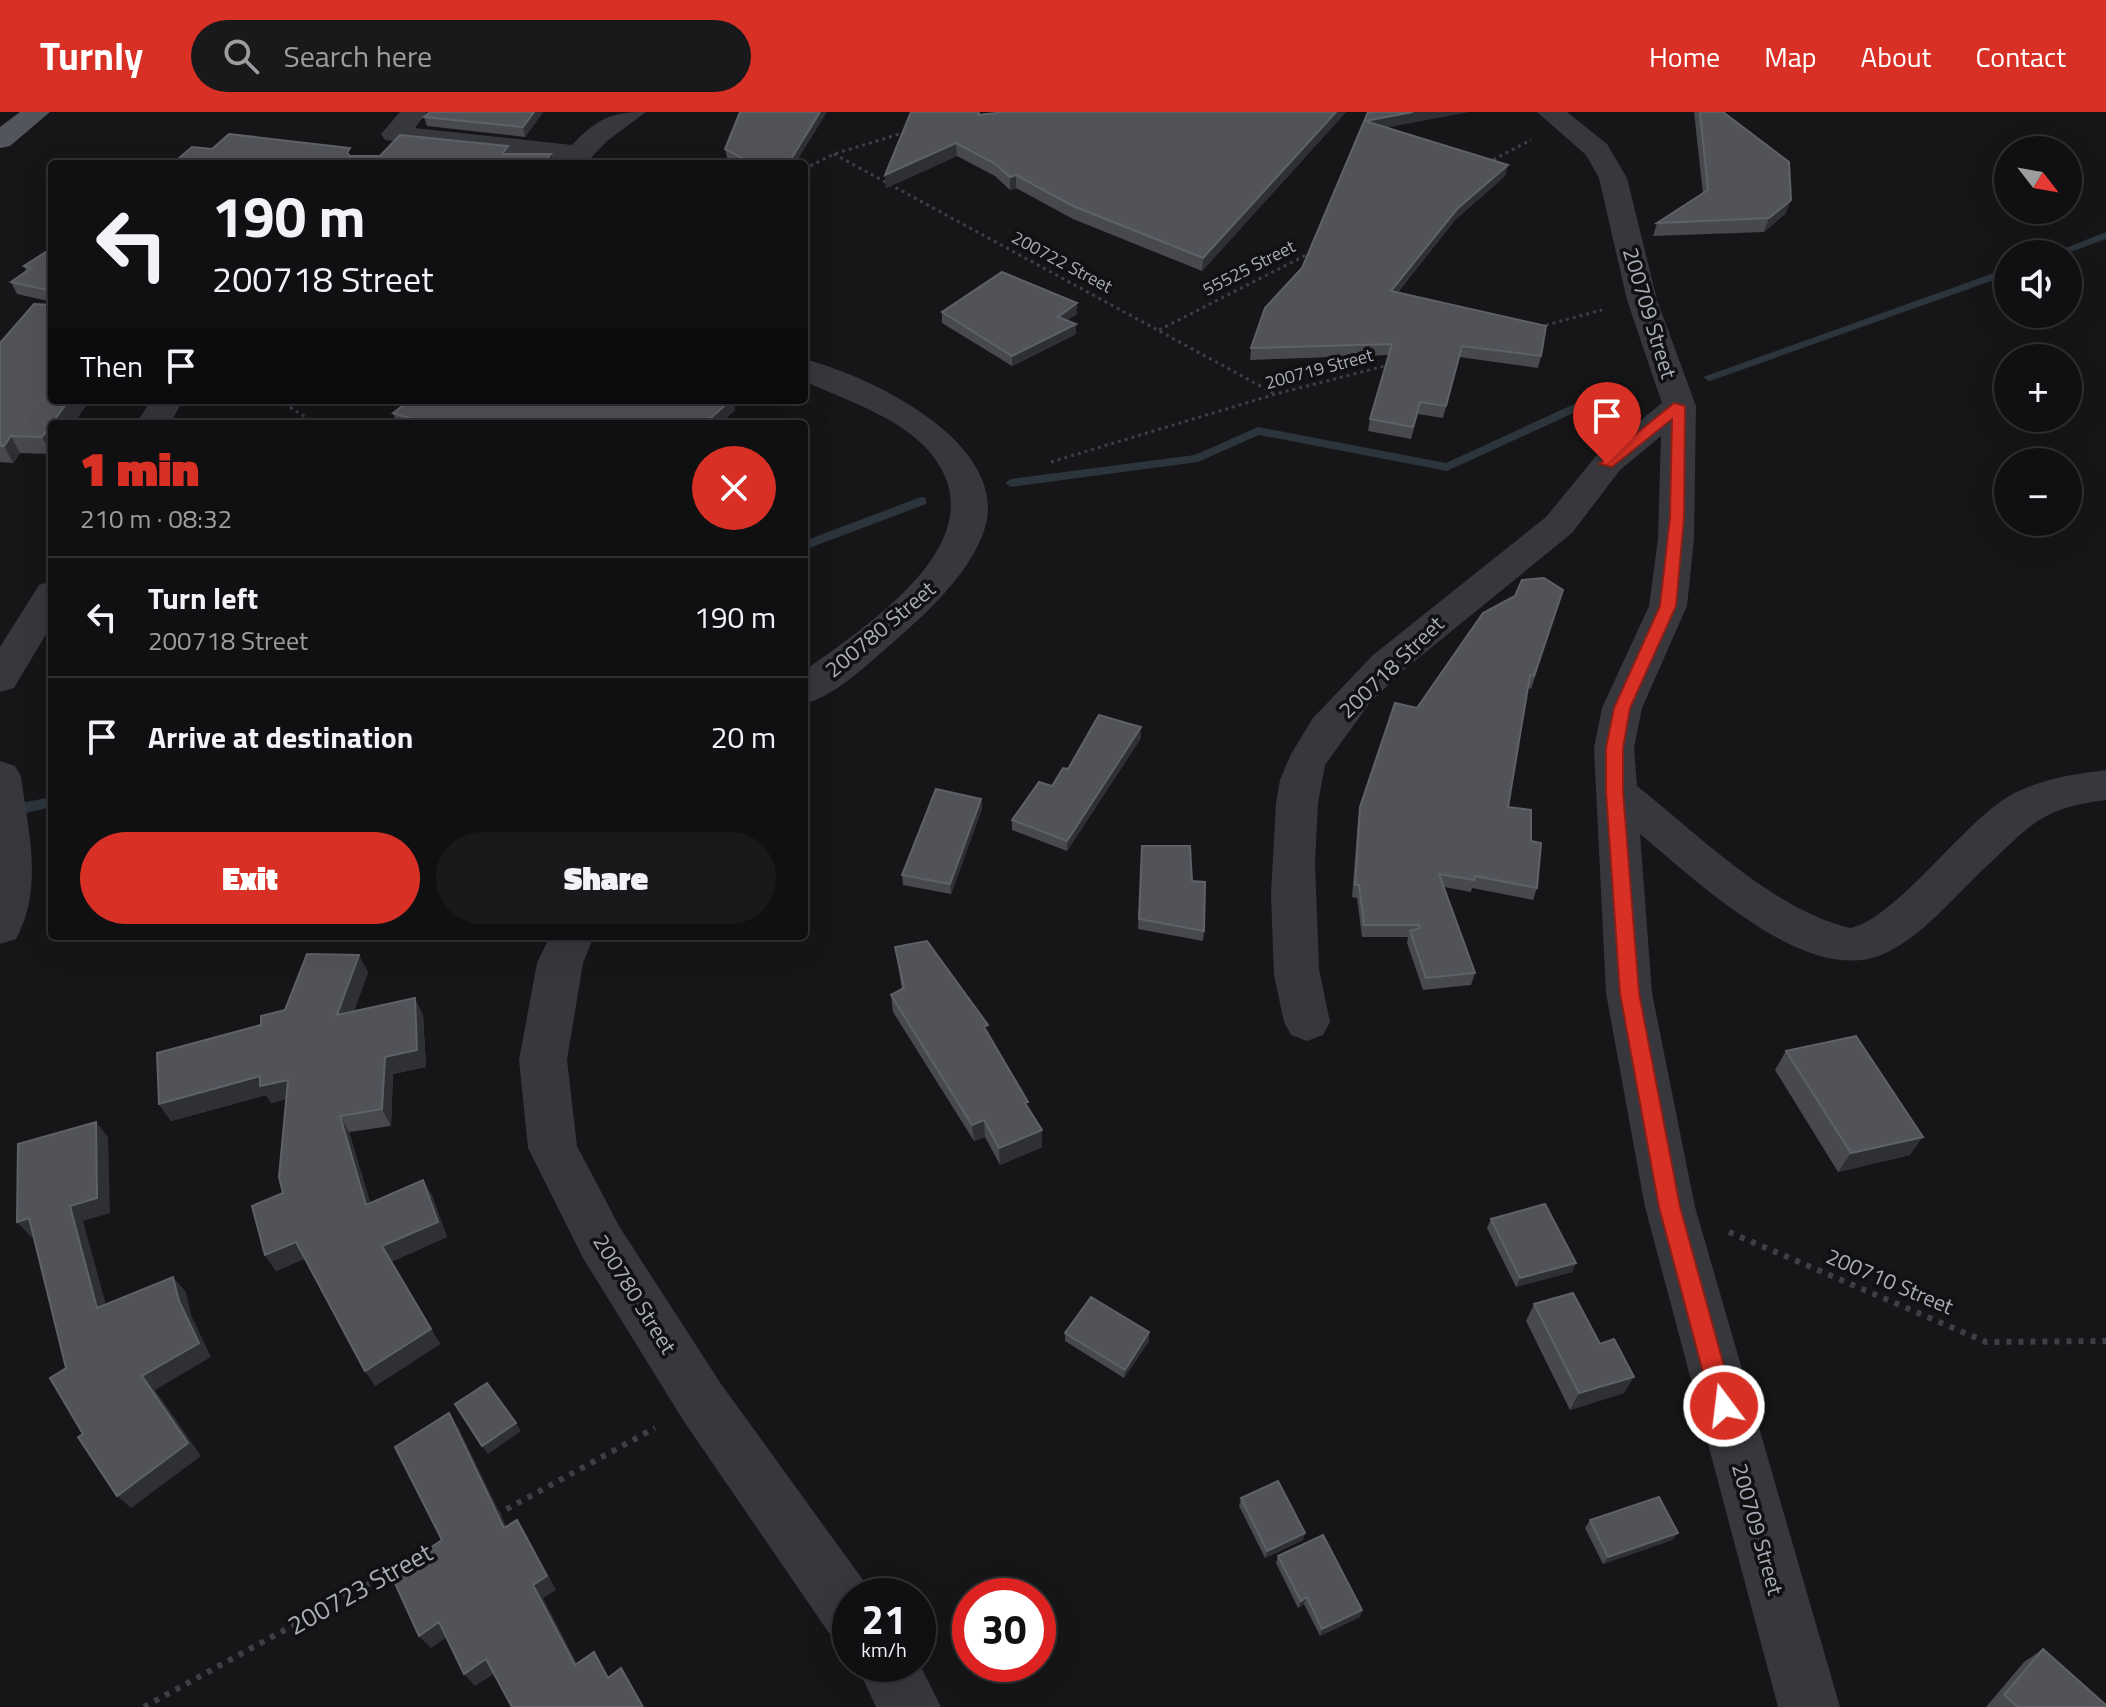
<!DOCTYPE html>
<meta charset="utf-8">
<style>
:root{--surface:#101012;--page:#19191b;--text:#f1f3f6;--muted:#9c9d9f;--line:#303032;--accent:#d93025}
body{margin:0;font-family:"Titillium Web",sans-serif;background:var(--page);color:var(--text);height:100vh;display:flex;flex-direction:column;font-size:30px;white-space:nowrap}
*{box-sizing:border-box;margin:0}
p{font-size:26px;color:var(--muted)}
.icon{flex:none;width:44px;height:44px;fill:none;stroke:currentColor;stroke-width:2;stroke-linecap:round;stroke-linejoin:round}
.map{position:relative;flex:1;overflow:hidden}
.drawer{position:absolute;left:48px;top:308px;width:760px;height:520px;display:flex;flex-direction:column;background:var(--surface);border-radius:8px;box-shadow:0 8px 32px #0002,0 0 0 2px var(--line)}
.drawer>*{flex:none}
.hud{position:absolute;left:48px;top:48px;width:760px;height:244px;border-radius:8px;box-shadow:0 8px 32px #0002,0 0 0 2px var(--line);background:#101012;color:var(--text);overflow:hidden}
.needle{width:52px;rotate:121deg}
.buttons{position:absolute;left:1994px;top:24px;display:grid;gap:16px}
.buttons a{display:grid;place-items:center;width:88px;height:88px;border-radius:50%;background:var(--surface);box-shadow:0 8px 32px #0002,0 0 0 2px var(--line);font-size:40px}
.speed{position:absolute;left:832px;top:1466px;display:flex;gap:16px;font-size:40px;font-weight:700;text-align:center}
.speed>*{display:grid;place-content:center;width:104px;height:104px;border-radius:50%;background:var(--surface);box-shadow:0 8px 32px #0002,0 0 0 2px var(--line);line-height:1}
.speed small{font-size:20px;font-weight:400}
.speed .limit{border:12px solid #d22;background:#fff;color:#111}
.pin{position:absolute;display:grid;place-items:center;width:68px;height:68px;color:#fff;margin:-82px -34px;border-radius:50% 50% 50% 0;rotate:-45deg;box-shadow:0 0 8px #0007}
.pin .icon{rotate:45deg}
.me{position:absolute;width:88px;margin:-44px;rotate:345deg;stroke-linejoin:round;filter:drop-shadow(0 0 6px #0008)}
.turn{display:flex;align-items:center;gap:28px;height:168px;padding:0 32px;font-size:36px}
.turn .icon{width:104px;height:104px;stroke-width:2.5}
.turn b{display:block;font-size:56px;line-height:68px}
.then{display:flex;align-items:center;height:76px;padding:0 32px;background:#0003;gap:16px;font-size:30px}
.round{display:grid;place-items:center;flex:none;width:84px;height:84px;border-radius:42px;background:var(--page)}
.summary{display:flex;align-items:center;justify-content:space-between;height:136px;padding:0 32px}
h1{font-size:48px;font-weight:800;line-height:60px;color:var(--accent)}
.button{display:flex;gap:16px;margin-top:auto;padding:16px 32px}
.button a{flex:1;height:92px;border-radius:48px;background:var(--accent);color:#fff;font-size:32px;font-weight:800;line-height:92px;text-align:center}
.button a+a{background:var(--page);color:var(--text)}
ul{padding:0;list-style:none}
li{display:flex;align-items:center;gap:24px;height:120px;padding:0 32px;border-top:2px solid var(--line)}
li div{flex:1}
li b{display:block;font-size:30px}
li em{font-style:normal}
header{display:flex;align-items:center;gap:48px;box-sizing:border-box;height:112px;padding:0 40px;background:var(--accent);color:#fff}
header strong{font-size:38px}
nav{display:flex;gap:44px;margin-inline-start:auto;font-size:28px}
.search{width:560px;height:72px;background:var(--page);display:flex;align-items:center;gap:20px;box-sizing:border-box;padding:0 28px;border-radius:44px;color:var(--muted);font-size:30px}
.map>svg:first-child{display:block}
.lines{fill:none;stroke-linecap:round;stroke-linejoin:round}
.stream{fill:#2c353c;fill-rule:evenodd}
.path-far1{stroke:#3d3f44;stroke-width:3;stroke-dasharray:3 4;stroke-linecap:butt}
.path{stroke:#3d3f44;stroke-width:6;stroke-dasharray:5 7;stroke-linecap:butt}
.street{fill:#37383d;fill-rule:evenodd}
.primary{fill:#53555c;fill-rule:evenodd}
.wall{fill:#47494d}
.shaded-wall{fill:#2f3033}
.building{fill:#525359;stroke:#5f6168;stroke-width:2}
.route{fill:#d93025;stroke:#8d1f18;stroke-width:2}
.labels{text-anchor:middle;stroke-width:7;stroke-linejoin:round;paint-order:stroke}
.far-street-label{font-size:18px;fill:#a8adb8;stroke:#111113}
.street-label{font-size:22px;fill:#a8adb8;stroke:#111113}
.near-street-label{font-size:26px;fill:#a8adb8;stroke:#111113}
</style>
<header>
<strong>Turnly</strong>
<div class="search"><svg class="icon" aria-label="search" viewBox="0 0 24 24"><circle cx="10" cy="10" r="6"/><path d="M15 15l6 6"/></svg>Search here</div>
<nav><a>Home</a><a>Map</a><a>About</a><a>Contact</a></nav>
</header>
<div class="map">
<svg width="2106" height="1595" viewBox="0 0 2106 1595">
<rect width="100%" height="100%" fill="#161618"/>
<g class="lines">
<path class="stream" d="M2106,120V127L2065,142H2050Z
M2008,156V163L1713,268L1709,269L1703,265Z
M1609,276L1615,280L1613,283L1447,359L1259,323L1198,350L1011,375L1005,371L1011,367L1195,343L1258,315L1446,351Z
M921,385L926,386V392L804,438V429Z
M52,685V695L0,707V695Z"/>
<path class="path-far1" d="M834,42L1275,282
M1487,51L1531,28
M804,57L834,42L906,20
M1539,215L1602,198
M1159,218L1314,139
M278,288L317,312
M1051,350L1276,282L1389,253"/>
<path class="path" d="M1729,1120L1986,1230L2106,1229
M496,1403L655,1316
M144,1595L427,1440"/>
<path class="street" d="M400,0H427L415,16L572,33C597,7 610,0 646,0L607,29L585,52H556L559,48L385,28L381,22Z
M1537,0H1567L1607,32L1627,66L1657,188L1696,294L1694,427L1687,494L1642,596L1634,636L1637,674C1699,723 1772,797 1850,816C1895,808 1967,706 2011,683C2040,667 2074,662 2106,658V688C2043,696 2032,711 1988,753C1956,782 1921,827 1881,843C1805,874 1695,767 1640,722L1652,881L1695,1095L1840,1595H1778L1645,1095L1606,881L1594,636L1602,596L1649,494L1658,427L1661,324L1620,358L1572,421L1400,561L1369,592L1325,653L1318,691L1315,751L1319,857L1330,910L1323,923L1307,929L1291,923L1284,910L1274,863L1271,783L1276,691L1280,668L1291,642L1313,606L1373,543L1546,405L1596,344L1662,291L1627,188L1599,66L1586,43Z
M804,247C866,263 990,321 988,398C986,445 932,497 898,526C872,548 838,583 804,592V559C869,512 1012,421 922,332C891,302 843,287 804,269Z
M151,288H183L170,312H136Z
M52,469V512L14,576L0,580V535L39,473Z
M0,649L15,654L21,664C28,719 44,775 16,827L0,832Z
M550,824H594L583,851L567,948L577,1034L619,1114L721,1272L871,1479L873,1484H850V1530L829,1521L683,1308L583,1146L528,1036L519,948L537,851Z
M918,1549L941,1595H876L856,1552Z"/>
<path class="primary" d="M20,0H50L10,34L0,36V15Z"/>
</g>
<path class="wall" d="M543,0L525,25L427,14L424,5Z
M1004,0H1346L1202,159L1073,107L1016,76L1010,78L995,64L957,44L886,76L885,63L983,3Z
M1694,0H1723L1786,101L1764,120L1653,124L1657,111L1703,82Z
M1387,16L1508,53L1505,64L1455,108L1398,180L1541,244L1538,256L1459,245L1443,306L1418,302L1411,327L1368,319L1370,307L1388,243L1250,248L1251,236L1302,156Z
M725,37L795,52H737L727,46Z
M52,136V190L17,182L11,170L26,159L24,154Z
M1077,191V202L1067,208L1076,212V222L1012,254L942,211V200Z
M0,231L90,288L73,312H52L51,342L20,341L13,351L0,350Z
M735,298L719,312H397L393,301Z
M1559,491L1531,577L1528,576L1508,695L1531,729L1537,776L1533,788L1472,776L1471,780L1444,775L1475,861L1471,873L1423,878L1407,831L1408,825H1362L1357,786L1352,785L1358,708L1360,695L1417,596Z
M1141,626L1067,739L1012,718V708L1052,674L1068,657Z
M981,687L982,697L951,782L903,773L902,763Z
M1142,734L1192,769L1204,819L1203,829L1138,817Z
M895,835L988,922L1028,996L1042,1035L1000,1053L985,1025L974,1029L893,900L891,883L902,877Z
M368,860L354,899L423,903L426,955L393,962L391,1014L349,1020L370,1091L423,1068L432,1084L447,1125L391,1150L440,1232L375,1274L305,1146L276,1159L265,1143L283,1081L286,987L271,991L266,983L171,1009L159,992L261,913L285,898Z
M1786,939L1910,1043L1838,1060L1775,958Z
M1491,1107L1576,1151L1572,1160L1516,1175L1487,1116Z
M1534,1192L1624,1281L1570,1298L1526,1209Z
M1149,1220V1229L1124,1266L1065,1229V1221Z
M1241,1386L1303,1428L1265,1446L1239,1394Z
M1590,1408L1678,1421L1672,1428L1603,1452L1585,1416Z
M1278,1444L1360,1505L1320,1524L1304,1492L1298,1496L1276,1451Z
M2043,1537L2106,1595H1986L2024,1550Z"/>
<path class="shaded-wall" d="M534,0H543L525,25L523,15Z
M820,0H827L795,52H788Z
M1336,0H1346L1202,159L1203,146Z
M1413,0H1469L1364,20L1365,9Z
M956,31L957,44L886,76L885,63Z
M551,42L553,52H541Z
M1508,53L1505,64L1455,108L1389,190L1391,179L1457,97Z
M1016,63V76L1010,78V65Z
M1791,88L1786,101L1764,120L1769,106Z
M1077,191V202L1058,215V205Z
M1076,212V222L1012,254V244Z
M69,288H90L73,312H52V340L51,342L42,325Z
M731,288H733L735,298L719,312H704Z
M11,324L20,341L13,351L4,334Z
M1141,615V626L1067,739V729Z
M981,687L982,697L951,782L950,772Z
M359,843L368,860L347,920L337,903Z
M415,886L423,903L426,955L393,962L391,1014L382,997L385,945Z
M260,964L288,968L298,984L271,991L266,983L171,1009L159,992Z
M340,1004L349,1020L376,1109L366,1093Z
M984,1008L985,1025L974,1029L972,1013Z
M96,1010L108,1025L110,1101L83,1109L111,1211L97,1196L70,1094Z
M1042,1018V1035L1000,1053L999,1036Z
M1923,1025L1910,1043L1838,1060L1851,1041Z
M423,1068L432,1084L447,1125L391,1150L440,1232L375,1274L365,1259L382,1134Z
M29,1106L43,1121L31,1125L17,1110Z
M296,1130L307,1146L276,1159L265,1143Z
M1576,1151L1572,1160L1516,1175L1520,1166Z
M173,1165L186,1180L191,1203L211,1245L155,1278L201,1344L131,1396L117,1384L142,1264L179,1189Z
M1149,1220V1229L1124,1266L1125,1258Z
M1634,1265L1624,1281L1570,1298L1579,1281Z
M449,1301L459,1317L514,1430L504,1416Z
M516,1311L521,1319L488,1342L482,1334Z
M517,1408L526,1422L556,1478L543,1486L584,1565L575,1553L533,1473Z
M1305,1421L1303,1428L1265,1446L1267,1439Z
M1678,1421L1672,1428L1603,1452L1608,1445Z
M1307,1485L1304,1492L1298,1496L1301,1489Z
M1362,1498L1360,1505L1320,1524L1322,1517Z
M439,1510L450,1523L431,1536L419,1524Z
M486,1547L497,1560L475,1574L464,1562Z"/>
<path class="building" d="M430,0H534L523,15L424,5Z
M740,0H820L788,52H753L725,37Z
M911,0H979L978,3L1004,0H1336L1203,146L1073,94L1016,63L1010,65L994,51L956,31L885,63Z
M1368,0H1413L1365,9L1508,53L1457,97L1391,179L1546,214L1541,244L1462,234L1446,294L1420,290L1413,315L1370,307L1392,232L1251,236L1265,196L1302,156Z
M1700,0H1723L1789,50L1791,88L1769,106L1657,111L1708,78Z
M229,22L350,36L347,41L350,44H380L400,23L508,34L502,42H551L541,52H172L192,35L212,37Z
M52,136V179L11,170L31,156L24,154Z
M1002,160L1077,191L1058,205L1076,212L1012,244L942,200Z
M34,192L52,193V288H69L42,325L11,324L4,334H0V231Z
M410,288H731L704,312H428L393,301Z
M195,308L224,312H192Z
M1544,466L1563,478L1534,564L1530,563L1508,695L1531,698V729L1541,731L1537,776L1475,764L1474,768L1439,762L1475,861L1426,866L1410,819L1420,816L1419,813H1364L1359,773H1355L1360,695L1395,591L1417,596L1483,501L1515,484L1522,468Z
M1099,603L1141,615L1067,729L1012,708L1039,670L1052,674L1063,656L1068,657Z
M936,677L981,687L950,772L902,763Z
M1142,734H1190L1192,769L1205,770L1204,819L1139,807Z
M927,829L988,913L984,915L1028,990L1025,991L1042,1018L999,1036L984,1008L972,1013L891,883L904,876L895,835Z
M307,842L359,843L337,903L415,886L417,938L385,945L382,997L340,1004L366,1093L423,1068L438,1110L382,1134L431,1217L365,1259L296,1130L265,1143L252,1094L283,1081L279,1065L288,968L260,974V964L159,992L157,941L261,913V904L285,898Z
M1856,924L1923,1025L1851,1041L1786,939Z
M96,1010L97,1086L70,1094L97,1196L173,1165L179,1189L199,1231L142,1264L188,1331L117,1384L78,1325L83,1322L50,1266L66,1256L29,1106L17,1110L18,1032Z
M1545,1092L1576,1151L1520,1166L1491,1107Z
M1573,1181L1600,1232L1614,1227L1634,1265L1579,1281L1534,1192Z
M1091,1185L1149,1220L1125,1258L1065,1221Z
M487,1271L516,1311L482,1334L455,1292Z
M449,1301L504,1416L517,1408L547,1464L533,1473L575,1553L594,1540L608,1566L621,1556L643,1595H512L486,1547L464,1562L439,1510L419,1524L393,1467L423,1448L421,1442L442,1428L395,1335Z
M1278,1369L1305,1421L1267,1439L1241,1386Z
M1659,1385L1678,1421L1608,1445L1590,1408Z
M1323,1423L1362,1498L1322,1517L1307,1485L1301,1489L1278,1444Z
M2043,1537L2106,1593V1595H2018L2004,1583Z"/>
<path class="route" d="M1674,291L1685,294L1684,405L1676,494L1630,596L1623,636V679L1639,881L1680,1095L1735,1294L1732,1302L1724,1305L1716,1302L1712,1294L1659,1095L1620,881L1606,679V636L1614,596L1660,494L1670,405L1672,307L1612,355L1599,352Z"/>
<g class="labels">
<g class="far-street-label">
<text transform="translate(1062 150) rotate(28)" y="6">200722 Street</text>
<text transform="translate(1249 156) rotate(-27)" y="6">55525 Street</text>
<text transform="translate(1319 257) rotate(-15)" y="6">200719 Street</text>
</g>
<g class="street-label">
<text transform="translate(1650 201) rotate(73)" y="8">200709 Street</text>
<text transform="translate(880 517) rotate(-40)" y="8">200780 Street</text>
<text transform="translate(1391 555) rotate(-44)" y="8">200718 Street</text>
<text transform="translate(1890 1169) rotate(23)" y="8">200710 Street</text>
<text transform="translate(635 1182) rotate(58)" y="8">200780 Street</text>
<text transform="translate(1758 1417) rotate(74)" y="8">200709 Street</text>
</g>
<g class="near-street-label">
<text transform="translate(360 1477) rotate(-29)" y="9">200723 Street</text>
</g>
</g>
</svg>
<div class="buttons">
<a><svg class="needle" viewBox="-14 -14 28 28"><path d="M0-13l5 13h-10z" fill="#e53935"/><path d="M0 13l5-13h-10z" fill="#9c9d9f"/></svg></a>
<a><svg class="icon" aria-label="sound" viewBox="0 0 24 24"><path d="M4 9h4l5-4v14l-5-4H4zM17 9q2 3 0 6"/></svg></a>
<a>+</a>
<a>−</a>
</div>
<div class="speed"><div>21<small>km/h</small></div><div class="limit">30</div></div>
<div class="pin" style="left:1607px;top:352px;background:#d93025"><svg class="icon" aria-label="arrive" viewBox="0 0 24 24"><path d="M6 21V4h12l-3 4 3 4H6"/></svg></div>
<svg class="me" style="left:1724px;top:1294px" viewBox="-20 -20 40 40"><circle r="17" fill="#d93025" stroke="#fff" stroke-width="3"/><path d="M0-11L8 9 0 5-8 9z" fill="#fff"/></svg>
<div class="hud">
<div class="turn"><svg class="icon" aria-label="left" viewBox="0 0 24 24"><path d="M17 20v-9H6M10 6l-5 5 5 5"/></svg><div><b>190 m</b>200718 Street</div></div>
<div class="then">Then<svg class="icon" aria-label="arrive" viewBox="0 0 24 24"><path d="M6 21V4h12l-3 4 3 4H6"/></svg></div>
</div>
<section class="drawer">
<div class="summary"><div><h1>1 min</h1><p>210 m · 08:32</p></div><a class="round" style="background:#d93025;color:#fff"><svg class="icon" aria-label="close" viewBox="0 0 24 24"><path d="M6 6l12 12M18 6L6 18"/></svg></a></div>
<ul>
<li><svg class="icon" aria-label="left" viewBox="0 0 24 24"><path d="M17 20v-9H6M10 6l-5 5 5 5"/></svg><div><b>Turn left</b><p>200718 Street</p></div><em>190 m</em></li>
<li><svg class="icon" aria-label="arrive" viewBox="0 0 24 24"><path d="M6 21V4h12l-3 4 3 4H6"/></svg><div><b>Arrive at destination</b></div><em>20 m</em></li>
</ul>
<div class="button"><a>Exit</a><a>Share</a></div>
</section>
</div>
